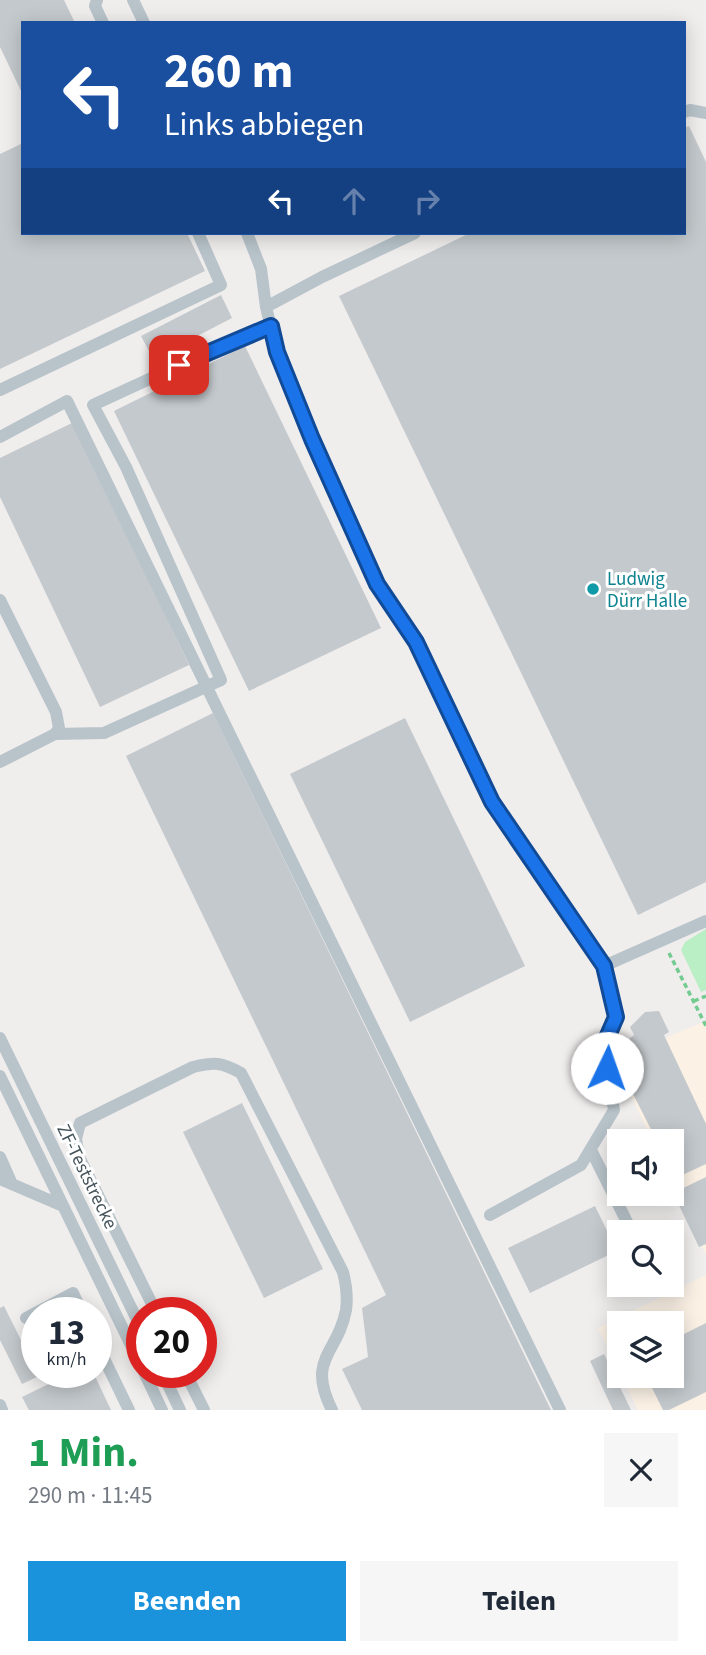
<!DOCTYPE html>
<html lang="de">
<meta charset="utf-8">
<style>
:root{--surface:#fff;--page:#f6f6f7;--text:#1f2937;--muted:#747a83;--accent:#1a92dc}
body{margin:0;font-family:"Source Sans 3",sans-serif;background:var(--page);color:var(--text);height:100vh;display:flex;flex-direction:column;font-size:26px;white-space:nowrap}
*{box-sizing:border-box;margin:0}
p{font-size:23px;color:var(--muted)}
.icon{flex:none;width:38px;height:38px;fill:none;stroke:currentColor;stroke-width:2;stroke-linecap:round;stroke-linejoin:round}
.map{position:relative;height:1410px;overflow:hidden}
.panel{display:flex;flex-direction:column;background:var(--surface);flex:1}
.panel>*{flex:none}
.top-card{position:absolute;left:21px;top:21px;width:665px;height:214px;border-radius:0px;box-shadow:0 4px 18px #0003;background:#1a4fa0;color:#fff;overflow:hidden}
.buttons{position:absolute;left:607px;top:1129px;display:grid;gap:14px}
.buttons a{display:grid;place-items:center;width:77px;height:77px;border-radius:0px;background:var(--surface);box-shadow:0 4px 18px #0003;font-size:35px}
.speed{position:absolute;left:21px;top:1297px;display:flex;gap:14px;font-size:35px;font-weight:700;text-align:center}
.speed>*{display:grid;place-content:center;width:91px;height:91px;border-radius:50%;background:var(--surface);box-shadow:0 4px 18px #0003;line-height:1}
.speed small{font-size:18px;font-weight:400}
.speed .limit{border:10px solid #d22;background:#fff;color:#111}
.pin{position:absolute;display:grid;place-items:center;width:60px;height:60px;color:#fff;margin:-30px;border-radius:14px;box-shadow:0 4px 10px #0006}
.me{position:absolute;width:77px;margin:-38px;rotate:3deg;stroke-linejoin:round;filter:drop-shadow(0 0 5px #0008)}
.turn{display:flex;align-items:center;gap:24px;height:147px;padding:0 28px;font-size:32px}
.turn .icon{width:91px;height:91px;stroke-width:2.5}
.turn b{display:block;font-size:49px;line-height:60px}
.lanes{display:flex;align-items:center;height:66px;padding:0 28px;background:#0003;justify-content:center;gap:35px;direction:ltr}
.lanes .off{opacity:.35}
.round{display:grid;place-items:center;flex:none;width:74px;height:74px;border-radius:0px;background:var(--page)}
.head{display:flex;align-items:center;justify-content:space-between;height:119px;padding:0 28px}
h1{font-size:42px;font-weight:700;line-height:52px;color:#1e9e55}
.button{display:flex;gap:14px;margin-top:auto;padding:14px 28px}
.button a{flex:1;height:80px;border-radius:0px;background:var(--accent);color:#fff;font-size:28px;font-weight:700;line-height:80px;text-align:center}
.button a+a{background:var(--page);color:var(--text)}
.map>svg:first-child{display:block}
.commercial{fill:#fbf1e5}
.green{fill:#baeec5}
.building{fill:#c4c9cd}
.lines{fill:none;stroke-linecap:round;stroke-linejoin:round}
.path{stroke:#73cb90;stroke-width:3.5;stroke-dasharray:5 3.5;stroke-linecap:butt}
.service{stroke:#b8c4ca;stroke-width:12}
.route-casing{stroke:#114b97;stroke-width:18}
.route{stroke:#1a73e8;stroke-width:12}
.culture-dot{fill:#0f9aa8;stroke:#fff;stroke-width:2.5}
.labels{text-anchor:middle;stroke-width:6;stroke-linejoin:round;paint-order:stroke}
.culture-label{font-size:19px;fill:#0d838f;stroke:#fff;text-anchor:start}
.street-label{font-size:19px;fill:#45545a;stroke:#fff}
</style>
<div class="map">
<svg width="706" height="1410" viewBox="0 0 706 1410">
<rect width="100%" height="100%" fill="#f0eded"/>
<path class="commercial" d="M706,1021V1255L672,1183V1141H652L614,1059Z
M706,1275V1410H638L621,1376H672V1323H620L619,1372L598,1328Z"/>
<path class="green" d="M706,929V990L701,992L681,950L685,942Z"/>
<path class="building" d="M0,0H64L75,23H23V95L0,47Z
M689,126L706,162V882L638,915L339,296L470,233H684V128Z
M23,143V233H187L205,271L0,369V154Z
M221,295L232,318L153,359L141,336Z
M245,346L381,628L249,691L114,411Z
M74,422L189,665L100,707L0,497V458Z
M213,713L551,1410H362L342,1369L368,1357L362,1308L386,1295L126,756Z
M405,718L525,966L410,1022L290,774Z
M659,1011L669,1032L664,1035L706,1124V1164L676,1178L672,1171V1141H657L612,1053L634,1035L630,1027L645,1012Z
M242,1103L323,1269L264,1298L183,1132Z
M706,1177V1244L699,1247L673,1193Z
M595,1206L617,1251L530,1293L508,1248Z
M4,1306L39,1376L22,1384L0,1340V1308Z
M706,1323V1392L669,1410H663L646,1376H672V1340Z
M604,1354L631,1410H613L590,1361Z
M73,1372H93L111,1410H29L22,1397Z"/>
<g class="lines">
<path class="path" d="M669,953L706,1026
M694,1001L706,996"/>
<path class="service" d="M97,0L95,6L103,23
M133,0L144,23
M684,112L690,110L706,113
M247,233L261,269L266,307L277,352L312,439L377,584L416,642L492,802L604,966L706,921
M266,307L322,277L415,233
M0,390L221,285L198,233
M0,437L67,401L560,1410
M0,600L56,712L59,728L55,734L0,762
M55,734L104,733L221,680L126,467L93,405L223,345L271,326
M0,1038L142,1330
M0,1076L142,1368
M591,1150L632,1232
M0,1157L11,1182
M0,1179L63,1206
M490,1215L581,1165L614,1110L603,1047L616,1017L604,966
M156,1312L79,1157L76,1139L80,1123L193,1067C215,1062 221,1062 241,1073L343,1272C346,1284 348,1297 346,1310C338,1354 306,1358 332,1410
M26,1318L73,1293L82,1312
M96,1342L129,1410
M144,1372L162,1410
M162,1372L180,1410
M185,1372L204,1410
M0,1405L2,1410"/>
</g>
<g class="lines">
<defs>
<path id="route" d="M179,365L271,326L277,352L312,439L377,584L416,642L492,802L604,966L616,1017L603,1047L607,1068"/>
</defs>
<use href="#route" class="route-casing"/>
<use href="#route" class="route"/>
</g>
<circle class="culture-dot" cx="593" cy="589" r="7"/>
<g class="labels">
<g class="culture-label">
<text x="607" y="585">Ludwig<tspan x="607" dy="22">Dürr Halle</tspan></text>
</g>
<g class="street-label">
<text transform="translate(88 1176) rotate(64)" y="7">ZF-Teststrecke</text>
</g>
</g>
</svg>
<div class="buttons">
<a><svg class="icon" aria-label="sound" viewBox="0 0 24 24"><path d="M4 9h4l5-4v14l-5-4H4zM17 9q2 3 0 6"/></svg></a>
<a><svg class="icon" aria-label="search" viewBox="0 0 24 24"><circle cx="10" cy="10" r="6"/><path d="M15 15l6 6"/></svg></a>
<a><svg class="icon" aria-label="layers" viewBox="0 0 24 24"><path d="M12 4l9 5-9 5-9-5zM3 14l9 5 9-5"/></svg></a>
</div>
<div class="speed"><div>13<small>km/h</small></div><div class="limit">20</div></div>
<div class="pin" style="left:179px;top:365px;background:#d93025"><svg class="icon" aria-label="arrive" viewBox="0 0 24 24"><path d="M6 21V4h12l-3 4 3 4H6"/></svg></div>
<svg class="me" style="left:607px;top:1068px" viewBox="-20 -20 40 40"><circle r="19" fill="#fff"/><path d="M0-13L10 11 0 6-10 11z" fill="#1a73e8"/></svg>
<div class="top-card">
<div class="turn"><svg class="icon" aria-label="left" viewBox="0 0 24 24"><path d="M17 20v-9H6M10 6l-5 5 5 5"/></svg><div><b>260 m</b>Links abbiegen</div></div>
<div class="lanes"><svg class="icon" aria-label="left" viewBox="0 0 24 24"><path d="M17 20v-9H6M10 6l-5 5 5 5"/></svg><svg class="icon off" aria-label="ahead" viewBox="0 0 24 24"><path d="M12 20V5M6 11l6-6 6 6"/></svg><svg class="icon off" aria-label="right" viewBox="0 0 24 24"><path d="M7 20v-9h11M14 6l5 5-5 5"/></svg></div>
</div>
</div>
<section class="panel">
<div class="head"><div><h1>1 Min.</h1><p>290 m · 11:45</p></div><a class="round"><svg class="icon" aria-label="close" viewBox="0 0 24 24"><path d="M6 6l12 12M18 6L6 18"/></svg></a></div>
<div class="button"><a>Beenden</a><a>Teilen</a></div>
</section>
